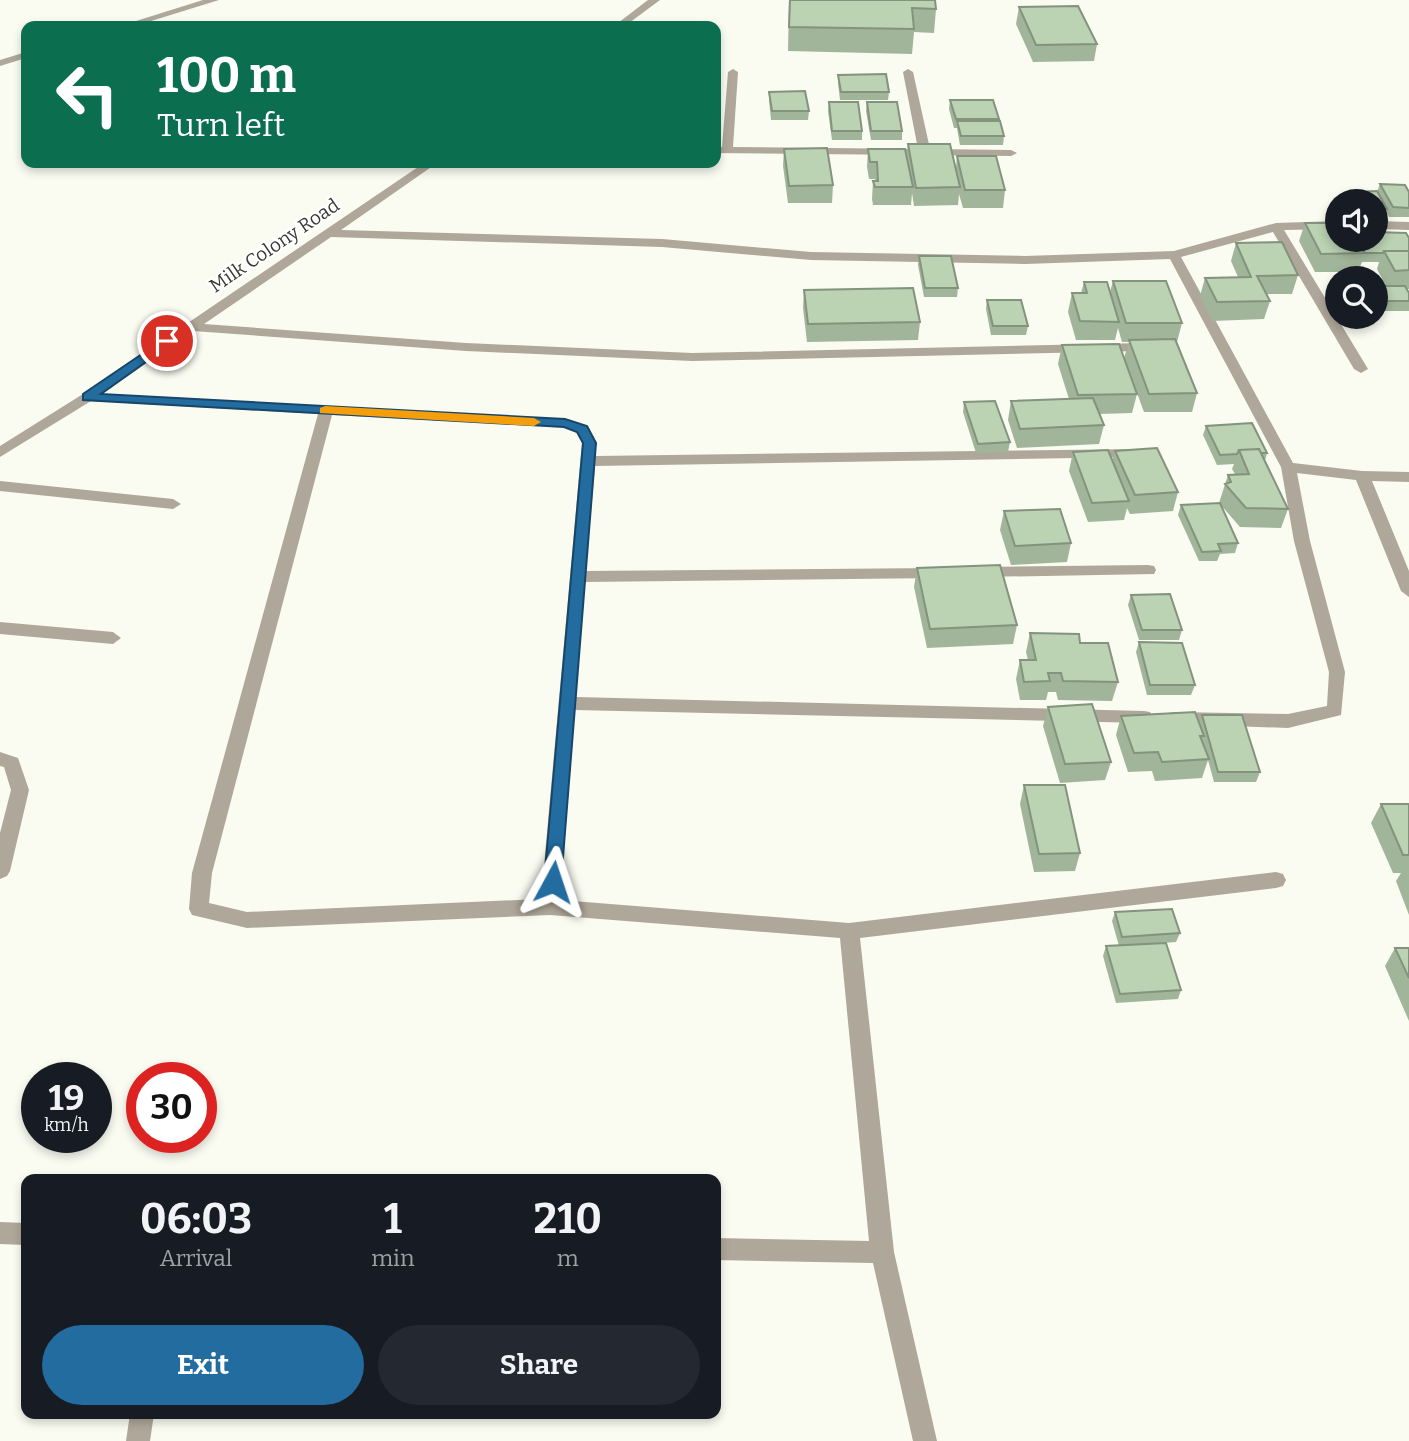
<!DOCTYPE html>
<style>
:root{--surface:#171b24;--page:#242831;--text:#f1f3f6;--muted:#9ea1a6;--accent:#236ca0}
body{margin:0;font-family:Bitter,serif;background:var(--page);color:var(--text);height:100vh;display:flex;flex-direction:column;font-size:26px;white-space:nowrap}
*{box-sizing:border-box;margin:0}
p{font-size:23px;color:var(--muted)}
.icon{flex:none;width:38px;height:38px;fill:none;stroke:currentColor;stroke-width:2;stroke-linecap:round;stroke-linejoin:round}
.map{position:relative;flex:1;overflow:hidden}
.panel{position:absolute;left:21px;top:1174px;width:700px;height:245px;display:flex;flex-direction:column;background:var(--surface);border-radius:14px;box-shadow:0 4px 10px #0003}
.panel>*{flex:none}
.banner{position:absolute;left:21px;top:21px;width:700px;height:147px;border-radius:14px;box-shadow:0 4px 10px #0003;background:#0b6e4f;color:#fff;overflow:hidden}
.fabs{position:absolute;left:1325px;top:189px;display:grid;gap:14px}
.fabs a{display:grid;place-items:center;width:63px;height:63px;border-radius:50%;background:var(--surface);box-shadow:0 4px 10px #0003;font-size:35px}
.speed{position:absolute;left:21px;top:1062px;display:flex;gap:14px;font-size:35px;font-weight:700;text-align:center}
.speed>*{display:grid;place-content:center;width:91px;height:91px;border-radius:50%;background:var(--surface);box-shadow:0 4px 10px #0003;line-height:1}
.speed small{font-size:18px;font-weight:400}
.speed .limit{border:10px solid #d22;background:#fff;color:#111}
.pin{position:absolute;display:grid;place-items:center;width:60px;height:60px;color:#fff;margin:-30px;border:4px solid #fff;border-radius:50%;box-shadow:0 2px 7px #0007}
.me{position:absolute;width:77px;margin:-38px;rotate:5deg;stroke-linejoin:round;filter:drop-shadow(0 0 5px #0008)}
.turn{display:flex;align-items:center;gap:24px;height:147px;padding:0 21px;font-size:32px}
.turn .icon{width:91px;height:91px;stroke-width:2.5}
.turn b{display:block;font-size:49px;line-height:60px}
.eta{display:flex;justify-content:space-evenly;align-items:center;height:119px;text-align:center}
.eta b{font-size:42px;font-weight:700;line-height:49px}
.primary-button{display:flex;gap:14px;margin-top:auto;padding:14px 21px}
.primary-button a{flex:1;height:80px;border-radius:42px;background:var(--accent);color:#fff;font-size:28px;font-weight:700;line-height:80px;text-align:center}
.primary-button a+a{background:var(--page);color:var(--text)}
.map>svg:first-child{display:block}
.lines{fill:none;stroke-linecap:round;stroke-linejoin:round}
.minor{fill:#afa799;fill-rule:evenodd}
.wall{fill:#a1b59a}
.building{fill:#bbd2b3;stroke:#83937d;stroke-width:2}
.route{fill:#236ca0;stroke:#174668;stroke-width:2}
.slow{fill:#f59e0b}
.labels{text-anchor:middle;stroke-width:5;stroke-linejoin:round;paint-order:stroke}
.far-street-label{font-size:19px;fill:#383834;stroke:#fff}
</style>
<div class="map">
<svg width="1409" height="1441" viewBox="0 0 1409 1441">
<rect width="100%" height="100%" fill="#fafbf1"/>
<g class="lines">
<path class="minor" d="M203,0H219L135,26H120Z
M648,0H660L625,26H614Z
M26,52V58L0,66V60Z
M733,69L738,72L733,147L918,149L903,72L908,69L913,72L930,149L1011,150L1017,153L1011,156L716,153V147H722L728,72Z
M424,163H437L341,230L662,239L811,252L1025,256L1174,251L1276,223L1337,221V229L1284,230L1368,369L1361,373L1354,369L1273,232L1181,257L1293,463L1362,471L1409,472V482L1372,481L1409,571V597L1401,591L1356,480L1297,473L1310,541L1345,672L1341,715L1288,728L1175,724L1169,723L1166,718L1169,713L1175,712L1288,714L1327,706L1329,672L1294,541L1281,467L1170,259L1025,264L811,260L662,247L331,237L204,324L466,343L692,353L1142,343L1149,347L1142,351L692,361L466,351L193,331L102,394L565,419L588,426L596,443L595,456L1142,449L1144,452L1142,455L1137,457L595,466L586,571L938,568L946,573L938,578L585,582L576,697L1144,711L1150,712L1153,717L1150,722L1144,723L575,710L560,900L849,923L1276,872L1283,874L1286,880L1283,886L1276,888L860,938L894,1252L937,1441H913L873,1263L716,1260V1238L869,1241L840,938L550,915L247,928L192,915L189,909L192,873L318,414L91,401L0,457V446L83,394ZM332,415L564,427L577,432L582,443L541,899L247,912L209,903L212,873Z
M1376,221L1409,222V230L1376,229Z
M0,481L173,499L181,504L173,509L0,491Z
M1148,565L1154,566L1156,570L1154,574L980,577L972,572L980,567Z
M0,622L113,632L121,638L113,644L0,634Z
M0,752L18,758L29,790L10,871L7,876L0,879V833L11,790L4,767L0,766Z
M0,1222L26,1223V1245L0,1244Z
M130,1414H154L150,1441H126Z"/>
</g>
<path class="wall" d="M789,0H935L936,9L934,33L914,32L912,54L788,51Z
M1019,7L1097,44L1094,61L1033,62L1016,24Z
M838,75L889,92L888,100H840L838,83Z
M769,92L809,111L808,120H771L769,100Z
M950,100L999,119V121L1004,136L1003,145H960L957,128H954L949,109Z
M829,102L862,131V140H832L828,111Z
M867,102L902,131V140H871L866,111Z
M908,144L956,168L957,156L1005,190L1003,208H963L959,194L958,205L914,206L912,193L911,205H873L872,199L873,181H875V179H869L867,167L868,149L907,155Z
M784,149L833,185L832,203H788L783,166Z
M1380,184L1409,192V217H1389L1386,211L1384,218H1376V201H1351L1354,192H1377Z
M1305,223L1337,240L1409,238V289H1407L1409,293V311H1376V286H1386L1377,269L1379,262H1362L1358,272H1315L1299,241Z
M1236,243L1298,275L1292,294H1267L1270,301L1264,319L1212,321L1200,296L1205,278L1238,277L1231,261Z
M919,256L958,288L957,297H924L918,265Z
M1113,281L1182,323L1177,342H1176L1197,393L1192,412H1144L1124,358L1129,342H1122L1118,328L1115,340H1076L1068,312L1072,293H1081L1084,282L1110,292Z
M804,290L920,322L918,340L807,342L803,308Z
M987,300L1028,326L1026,335H991L986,309Z
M1062,345L1137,394L1132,413L1099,414L1104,425L1099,444L1017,448L1008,420L1011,401L1069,399L1058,364Z
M964,402L1010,442L1008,452L976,453L963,412Z
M1206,426L1267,453L1265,461L1288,509L1281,528L1240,527L1220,504L1238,543L1235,553L1220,554L1217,561H1199L1178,515L1181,505L1219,503L1228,475L1235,474L1232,469L1234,464L1217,465L1203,435Z
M1115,451L1178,492L1173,511L1130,514L1127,508L1124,520L1088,522L1069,471L1073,452L1112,461Z
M1004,511L1071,543L1067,562L1011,565L1000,530Z
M917,568L1017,625L1013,644L927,648L914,587Z
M1131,595L1182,630L1179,640H1139L1128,605Z
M1030,633L1080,643L1118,682L1112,701L1058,700L1056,692H1048L1046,700H1020L1016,679L1020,660H1028L1026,652Z
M1139,642L1195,685L1191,695H1147L1136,652Z
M1048,707L1111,762L1105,780L1060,783L1043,726Z
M1202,715L1260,772L1256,782H1214L1208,760L1202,778L1155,781L1152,771L1128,772L1116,735L1121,716L1199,722Z
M1024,785L1080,853L1075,871L1034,872L1020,804Z
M1381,804H1409V915L1396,881L1401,873H1393L1371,823Z
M1115,912L1180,933L1176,942L1135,945L1181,990L1178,999L1116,1003L1103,956L1106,946H1119L1112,921Z
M1395,948H1409V1021L1385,966Z"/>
<path class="building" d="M790,0H935L936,9L912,8L914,29L789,27Z
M1078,6L1097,44L1036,45L1019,7Z
M886,74L889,92H841L838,75Z
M805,91L809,111H772L769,92Z
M950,100H993L999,119H956Z
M829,102H858L862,131H832Z
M867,102H897L902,131H871Z
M957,121H1000L1004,136H961Z
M908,144H950L960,187L916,188Z
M827,148L833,185L789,186L784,149Z
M868,149H905L913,187H875L873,181H878L877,162H870Z
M957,156H996L1005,190H965Z
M1380,184L1405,185L1409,192V208L1393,207Z
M1377,191L1387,209H1376V201H1360L1354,192Z
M1305,223H1337V240H1357L1365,253L1321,254Z
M1376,232L1406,233L1409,238V251H1384L1383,253H1365L1357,240H1376Z
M1282,242L1298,275L1257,276L1270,301L1217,302L1205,278L1251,277L1236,243Z
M1384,251H1409V270L1395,271Z
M919,256H951L958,288H925Z
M1113,281H1166L1182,323H1126Z
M1084,282H1107L1119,322L1080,321L1072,293H1087Z
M1376,286H1405L1409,293V301H1376Z
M913,288L920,322L808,324L804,290Z
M987,300H1021L1028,326H993Z
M1175,339L1197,393L1149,394L1129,340Z
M1119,344L1137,394L1078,395L1062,345Z
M1093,398L1104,425L1020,429L1011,401Z
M995,401L1010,442L978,444L964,402Z
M1252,423L1267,453H1261L1259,449L1239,450L1237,454L1220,455L1206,426Z
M1157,448L1178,492L1135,495L1115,451Z
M1259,449L1288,509L1246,508L1225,484L1231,482L1228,475L1249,474L1239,450Z
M1108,450L1129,501L1092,503L1073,452Z
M1220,503L1238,543L1218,544L1221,551L1202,552L1181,505Z
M1060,509L1071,543L1015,546L1004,511Z
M1000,565L1017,625L930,629L917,568Z
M1170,594L1182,630H1142L1131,595Z
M1030,633L1079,634L1080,643H1108L1118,682L1063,681L1061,673H1048L1050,681L1024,682L1020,660H1036Z
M1139,642L1182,643L1195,685H1150Z
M1092,704L1111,762L1065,764L1048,707Z
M1195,712L1204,736H1200L1209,759L1162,762L1158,752L1134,753L1121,716Z
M1202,715H1242L1260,772H1218Z
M1024,785H1065L1080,853L1039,854Z
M1381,804H1409V855H1403Z
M1172,909L1180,933L1122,937L1115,912Z
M1166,943L1181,990L1120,994L1106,946Z
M1395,948H1409V978Z"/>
<path class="route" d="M167,337L171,338V344L101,394L565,419L587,426L596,443L561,882L559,887H546L544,882L583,443L577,432L564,427L83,400V394Z"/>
<path class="slow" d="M325,406L534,418L541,422L534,426L320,413V408Z"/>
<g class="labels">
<g class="far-street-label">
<text transform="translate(274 245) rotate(-34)" y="7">Milk Colony Road</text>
</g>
</g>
</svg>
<div class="fabs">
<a><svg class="icon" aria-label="sound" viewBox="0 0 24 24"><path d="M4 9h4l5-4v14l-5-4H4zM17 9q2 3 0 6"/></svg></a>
<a><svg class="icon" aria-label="search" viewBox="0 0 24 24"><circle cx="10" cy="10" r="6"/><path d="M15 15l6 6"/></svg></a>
</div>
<div class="speed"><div>19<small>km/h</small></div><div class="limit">30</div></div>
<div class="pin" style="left:167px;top:341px;background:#d93025"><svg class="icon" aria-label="arrive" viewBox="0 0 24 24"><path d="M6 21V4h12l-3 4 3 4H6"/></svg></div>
<svg class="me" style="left:553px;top:882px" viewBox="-20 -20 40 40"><path d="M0-17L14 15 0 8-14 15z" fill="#236ca0" stroke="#fff" stroke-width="4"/></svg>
<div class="banner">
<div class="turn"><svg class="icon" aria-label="left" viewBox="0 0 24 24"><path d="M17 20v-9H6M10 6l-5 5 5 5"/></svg><div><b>100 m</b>Turn left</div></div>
</div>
<section class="panel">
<div class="eta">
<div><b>06:03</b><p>Arrival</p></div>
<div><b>1</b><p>min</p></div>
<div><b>210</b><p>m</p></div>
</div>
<div class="primary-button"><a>Exit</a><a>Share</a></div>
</section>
</div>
